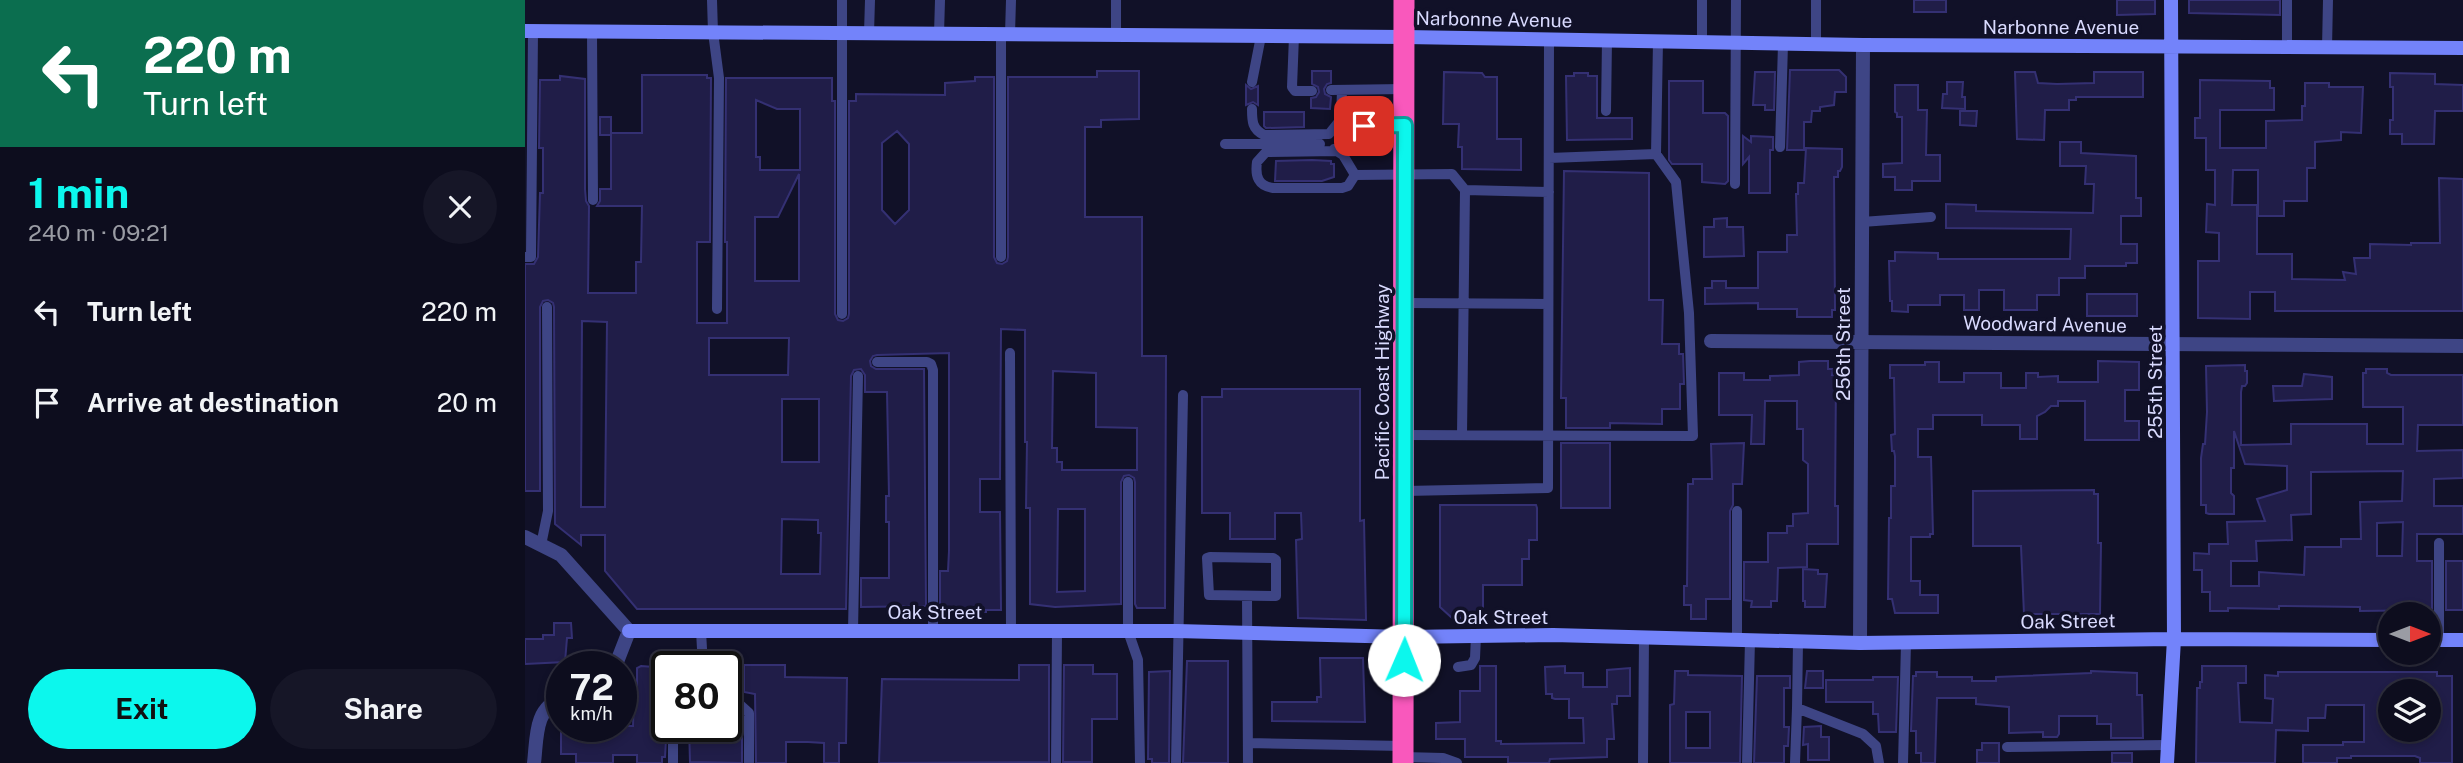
<!DOCTYPE html>
<meta charset="utf-8">
<style>
:root{--surface:#0d0d1e;--page:#161627;--text:#f1f3f6;--muted:#9a9ca4;--line:#2d2d3c;--accent:#0cf7ed}
body{margin:0;font-family:"Public Sans",sans-serif;background:var(--page);color:var(--text);height:100vh;display:flex;flex-direction:column;font-size:26px;white-space:nowrap}
*{box-sizing:border-box;margin:0}
p{font-size:23px;color:var(--muted)}
.icon{flex:none;width:38px;height:38px;fill:none;stroke:currentColor;stroke-width:2;stroke-linecap:round;stroke-linejoin:round}
.map{position:relative;flex:1;overflow:hidden}
.panel{display:flex;flex-direction:column;background:var(--surface);width:525px}
.panel>*{flex:none}
.guide{background:#0b6e4f;color:#fff;overflow:hidden}
.needle{width:46px;rotate:90deg}
.buttons{position:absolute;left:1853px;top:602px;display:grid;gap:14px}
.buttons a{display:grid;place-items:center;width:63px;height:63px;border-radius:50%;background:var(--surface);box-shadow:0 4px 10px #0003,0 0 0 2px var(--line);font-size:35px}
.speed{position:absolute;left:21px;top:651px;display:flex;gap:14px;font-size:35px;font-weight:700;text-align:center}
.speed>*{display:grid;place-content:center;width:91px;height:91px;border-radius:50%;background:var(--surface);box-shadow:0 4px 10px #0003,0 0 0 2px var(--line);line-height:1}
.speed small{font-size:18px;font-weight:400}
.speed .limit{border:4px solid #111;border-radius:10px;background:#fff;color:#111}
.pin{position:absolute;display:grid;place-items:center;width:60px;height:60px;color:#fff;margin:-30px;border-radius:14px;box-shadow:0 4px 10px #0006}
.me{position:absolute;width:77px;margin:-38px;rotate:1deg;stroke-linejoin:round;filter:drop-shadow(0 0 5px #0008)}
.turn{display:flex;align-items:center;gap:24px;height:147px;padding:0 28px;font-size:32px}
.turn .icon{width:91px;height:91px;stroke-width:2.5}
.turn b{display:block;font-size:49px;line-height:60px}
.round{display:grid;place-items:center;flex:none;width:74px;height:74px;border-radius:37px;background:var(--page)}
.summary{display:flex;align-items:center;justify-content:space-between;height:119px;padding:0 28px}
h1{font-size:42px;font-weight:700;line-height:52px;color:var(--accent)}
.primary-button{display:flex;gap:14px;margin-top:auto;padding:14px 28px}
.primary-button a{flex:1;height:80px;border-radius:42px;background:var(--accent);color:#111;font-size:28px;font-weight:700;line-height:80px;text-align:center}
.primary-button a+a{background:var(--page);color:var(--text)}
ul{padding:0;list-style:none}
li{display:flex;align-items:center;gap:21px;height:91px;padding:0 28px}
li div{flex:1}
li b{display:block;font-size:26px}
li em{font-style:normal}
main{display:flex;flex:1;min-height:0}
.map>svg:first-child{display:block}
.building{fill:#201d48;stroke:#343073;stroke-width:2;fill-rule:evenodd}
.lines{fill:none;stroke-linecap:round;stroke-linejoin:round}
.lane{stroke:#3e4585;stroke-width:10}
.street{stroke:#3e4585;stroke-width:14}
.secondary{stroke:#7383fa;stroke-width:14}
.highway{stroke:#f958bc;stroke-width:21}
.route-casing{stroke:#08a19a;stroke-width:18}
.route{stroke:#0cf7ed;stroke-width:12}
.labels{text-anchor:middle;stroke-width:7;stroke-linejoin:round;paint-order:stroke}
.street-label{font-size:19px;fill:#d9dafe;stroke:#111128}
</style>
<main>
<section class="panel">
<div class="guide">
<div class="turn"><svg class="icon" aria-label="left" viewBox="0 0 24 24"><path d="M17 20v-9H6M10 6l-5 5 5 5"/></svg><div><b>220 m</b>Turn left</div></div>
</div>
<div class="summary"><div><h1>1 min</h1><p>240 m · 09:21</p></div><a class="round"><svg class="icon" aria-label="close" viewBox="0 0 24 24"><path d="M6 6l12 12M18 6L6 18"/></svg></a></div>
<ul>
<li><svg class="icon" aria-label="left" viewBox="0 0 24 24"><path d="M17 20v-9H6M10 6l-5 5 5 5"/></svg><div><b>Turn left</b></div><em>220 m</em></li>
<li><svg class="icon" aria-label="arrive" viewBox="0 0 24 24"><path d="M6 21V4h12l-3 4 3 4H6"/></svg><div><b>Arrive at destination</b></div><em>20 m</em></li>
</ul>
<div class="primary-button"><a>Exit</a><a>Share</a></div>
</section>
<div class="map">
<svg width="1938" height="763" viewBox="0 0 1938 763">
<rect width="100%" height="100%" fill="#111128"/>
<path class="building" d="M1389,0H1421V12H1389Z
M1592,0H1630V14L1592,15Z
M1664,0H1755V15L1664,13Z
M1265,70H1314L1321,77V92H1310L1309,105L1295,107V111H1287L1286,122H1279V150H1262Z
M572,71H614V119L576,120V127H560V217H617V356H641L640,608H612L610,604V482L609,478L604,475L599,476L596,482V604L530,607L505,604V508H501L502,442H500V330L476,329L475,479H455V512H475L476,610H461V612H420V606H415V571H423L424,551V353L352,355L348,356L345,361L346,366L351,369H399L401,606L336,607V578H364V522H361V496H364L362,392H340V375L336,369L329,370L326,376L321,609H112L80,571V535H56V545L30,524L29,307L28,303L23,300L18,301L15,307V491H0V264H9L13,257L15,193H18V148H14L15,80H35V76L60,79V189L61,201L64,206L63,293H111V262H116L117,206H72L75,201V189H86V133H117V75H182V78H186L185,242H172V323H202V242H200L201,78H307V101H310V314L313,320L318,321L323,318L324,314V101H331V94L420,95V83L450,81V77H469V257L472,263L477,264L482,261L483,257V77H572ZM231,100L252,109H275V170H235V157H231ZM372,131L384,144V210L370,224L357,210V143ZM274,174V281H230V217H253ZM57,321L82,322L80,507H56ZM184,338H264L263,375H184ZM528,371L571,373V427L612,428V470H537V462H532V448H527ZM257,399H294V462H257ZM533,509H560V591L532,592ZM257,519L293,520V533H296L295,574H256Z
M787,71H806V83L802,84L799,89L800,94L806,97L805,109L786,108V98L791,97L794,92L793,87L787,84Z
M919,72L957,73L960,77H972V139H996V170L937,169V147H933L934,124H918Z
M1230,72H1250L1249,110H1240V105H1228Z
M1490,72H1510L1513,83L1532,84L1569,83V72H1618V97H1551V100H1544V110H1520L1519,140L1492,139Z
M1049,73H1063V76H1072V118H1107V139L1042,140L1041,76H1049Z
M1865,73L1910,74V84L1938,85V111H1910L1909,144H1877V134H1865V120H1868V87H1865Z
M1675,80L1745,81V88H1749V110H1695V148H1741V121L1777,120V106H1780V83H1804V87H1838L1836,133L1816,132V140L1790,142V168H1782V201H1759V216H1733V170H1708L1707,205H1732V254H1767V279L1820,280L1818,272L1831,274L1829,258H1845V244L1886,245V243H1915L1914,178L1938,179V311H1750V292H1725V319L1673,318V261H1694V233L1681,232L1682,204L1690,205V170H1681V138H1670V118H1675Z
M1144,81H1178V113H1200L1203,116V181L1200,184L1177,182V164H1147L1144,160Z
M1422,82H1438L1437,97H1440V109L1417,108L1418,94H1422Z
M721,85L726,89L733,86V105L728,102L721,105Z
M1370,85H1393V110H1402L1401,155H1415V181H1387V190H1370V177H1358V164L1377,163V117H1372V113L1370,112Z
M824,100H840L841,119L824,115Z
M1435,111H1452L1451,126L1435,125Z
M739,112H779V127L741,128L739,126Z
M75,117H86V135H75Z
M1218,136L1226,142V136L1248,137V150H1245V193H1224V157L1218,164Z
M1535,142H1556V153L1611,156V198H1616V216H1596V244H1612V263H1601V266H1560V278H1534V295H1512V310H1479V290H1454V310H1439V295H1415V305H1383V312L1367,311V301H1365L1364,261H1370V252L1413,253V259H1545L1546,229L1421,228V204L1451,205V211L1568,213L1569,184H1560L1561,166H1535Z
M1281,148L1317,149V167L1315,171H1313V177H1309L1310,310H1307V317H1272V309H1233V303L1180,304V288H1187V281H1201V288H1233V252H1262V235H1272L1271,194H1273V183H1279Z
M787,160L806,161V164H809V177L797,181H750L751,161Z
M1039,171L1124,173V300H1138L1137,344H1154V354H1158L1159,384H1155V409H1137V424L1085,423V428H1041V398H1036Z
M1202,218V227H1218L1219,256L1179,257V227H1189V219Z
M1562,294H1612V316H1562Z
M1285,361H1303V369H1308L1307,375H1311L1310,506H1313V544H1282V567L1253,568L1252,601H1246V607H1226L1227,601L1219,600V562H1243V533H1262V526H1268V514L1283,513V464L1278,460V429H1272V401H1240L1239,444H1226L1227,415H1194V373H1219V380H1245V376L1274,375V362Z
M1573,361L1614,362V390H1600V421H1614V440H1560V401H1533V406H1526L1520,412L1512,416V439H1495V425H1457V415H1408V429H1393V457H1406L1408,534H1405V537H1386V581H1395V595H1413V613H1370L1367,599H1363L1364,518H1366V486H1370V456L1369,451H1367L1366,435L1370,434L1369,378H1365V365H1400V362H1414V382H1439V373H1476V388H1501V373H1513V377L1533,376V382H1573Z
M1720,365V371H1722V383L1720,386H1717L1716,392V445L1766,444V424H1842V444H1878V407H1838V373H1841V369H1862V373L1866,375H1938V425H1893L1892,451L1938,450V478L1909,479V506H1938V534H1892V561H1907V610L1835,611V607L1754,606V609L1703,608V611H1685V592H1677V570H1669V553L1684,554V544H1703L1702,522L1740,521L1732,499L1762,490V466L1720,464L1709,431V468H1706V493L1709,496V514H1684L1681,513V505H1676V458L1678,444H1680L1682,412L1681,366ZM1878,471L1877,501L1835,502L1836,539H1816V547H1780L1779,575L1734,572V586H1706V561H1732L1731,541L1767,540L1766,515L1786,514V472ZM1878,522L1877,556H1852V523Z
M1779,374L1807,377V399L1749,401L1748,386H1777Z
M697,389H835V521L839,520L841,620L773,618L771,540L777,539L776,513H750V539H705V513H677V397H697Z
M1036,443H1085V508H1036Z
M1219,443L1217,484H1208V505L1205,511V599H1181V619H1166V605H1159V586H1162L1163,484H1168V479H1187L1186,444Z
M1569,490V494H1573V543H1576L1575,614H1499L1496,546H1448V491Z
M915,505H1011L1012,508V540H1004V559H997V585H958V618H927L915,607Z
M1921,561H1938V610H1921Z
M1278,569L1293,570V574H1302L1300,607H1280V601H1278Z
M29,623H46L47,638H42L40,662L0,664V639H18V635H29Z
M795,658H838L840,722L747,721V702H792V697H796Z
M662,661H703V763H658Z
M219,665H260V677L322,678L321,743H314V763H299V743L283,742H261V763H231L230,694L219,692Z
M494,665H524V762L354,763L357,679L494,680Z
M539,665H568V674H592V719H567V762H538Z
M116,666L142,668V722L140,757H137V763H112V755H88V763H51V754H36V726H108L109,695H112V668Z
M955,666H971V741H976V744L1059,743L1058,718H1044V699H1030L1027,698V694H1021L1020,667L1040,666V673H1058V687H1082V670L1105,668V696H1092V704H1087L1089,737V739H1082V757L1025,759L1024,763H983V757H940V739H911V723L935,722V691H955Z
M1677,666H1721V683H1713L1715,722L1747,723L1748,699L1740,698V675L1753,676V672H1912V676H1927V763H1895V758L1890,756H1826V758H1812V763H1778V745H1818V742H1839V705H1801L1800,718H1783V731L1751,730L1750,763H1671L1672,688H1675V682H1677ZM1866,691H1904V730H1890V734H1866Z
M645,671L644,763H627V759H623L624,672Z
M1150,671H1163V675L1217,676L1215,763H1145V705L1149,704ZM1161,712H1185V748H1161Z
M1282,671H1298V688H1280Z
M1566,671L1612,673V695H1617L1618,738H1586V724H1572V716H1534V734L1532,737H1518V732L1484,733V707L1451,704V698H1412L1410,763H1396V753H1391V731H1386L1388,676H1391V672H1412V677H1447V681H1471V677L1566,673Z
M1232,676H1265V688H1259V727H1264L1263,746H1259V763H1229Z
M1348,677H1373L1371,732H1354L1353,714H1348V702H1301V680H1348Z
M201,720H217V763L165,762L164,726H201Z
M1296,726V737H1304V760H1283V744L1278,745L1279,727Z
M1457,743H1474V763H1452V750H1457Z
M1587,753H1607V763H1587Z"/>
<g class="lines">
<path class="lane" d="M187,0L188,32L194,78L192,309
M1291,0V44
M67,31L68,200
M344,33L345,0
M414,34L415,0
M485,34L486,0
M591,35V0
M769,36L767,87L770,91H787
M1177,42V0
M1762,48V0
M1802,48L1803,0
M727,82L736,36
M806,90L879,89
M817,90L816,119L825,124L839,126L880,125
M727,109C727,121 727,129 739,135L804,134L816,119
M1081,111L1082,40
M700,144H795
M1255,147L1258,44
M809,149L818,155L830,175
M812,151L741,152L732,162C730,176 733,186 748,188H817L823,186L830,175
M1024,158L1131,154
M830,175L927,174L940,190L1024,192
M1210,184L1211,0
M1337,222L1406,217
M0,257H6L8,31
M476,257V34
M880,303L1023,304
M317,314V0
M485,353L486,631
M352,362H402L406,364L408,370V631
M880,435L1168,436L1164,313L1151,182L1131,154L1133,41
M937,435L940,190
M603,482V631L613,660L615,763
M880,491L1023,488L1024,39
M1212,511V640
M1914,543V640
M16,545L23,511L22,307
M685,557L748,558L751,560V596L684,595L682,558Z
M722,597L723,763
M176,631L178,667
M328,631L333,376
M1273,642L1272,708L1338,734L1351,746L1354,763
M933,667L946,665L950,658L951,636
M201,701L213,703L224,713V763
M723,743L878,746
M1482,747L1641,745
M878,757L918,758L932,763
M148,763V726
M531,763L532,631
M651,763L658,395
M1118,763L1119,637
M1222,763L1225,640
M1270,763L1272,708
M1378,763L1381,643"/>
<path class="street" d="M1186,341L1938,346
M0,537L36,555L104,631L90,667
M1335,643L1338,45
M9,763C12,739 9,707 37,699"/>
<path class="secondary" d="M0,31L880,37L1338,45L1938,48
M104,631H652L879,637L1028,635L1335,643L1649,639L1866,640
M1904,640H1938
M1642,763L1649,639L1646,0"/>
<path class="highway" d="M878,763L879,0"/>
</g>
<g class="lines">
<defs>
<path id="route" d="M839,126L880,125L879,660"/>
</defs>
<use href="#route" class="route-casing"/>
<use href="#route" class="route"/>
</g>
<g class="labels">
<g class="street-label">
<text transform="translate(969 19) rotate(1)" y="7">Narbonne Avenue</text>
<text x="1536" y="34">Narbonne Avenue</text>
<text transform="translate(1520 324) rotate(1)" y="7">Woodward Avenue</text>
<text transform="translate(1318 344) rotate(-90)" y="7">256th Street</text>
<text transform="translate(857 382) rotate(-90)" y="7">Pacific Coast Highway</text>
<text transform="translate(1630 382) rotate(-90)" y="7">255th Street</text>
<text x="410" y="619">Oak Street</text>
<text x="976" y="624">Oak Street</text>
<text transform="translate(1543 621) rotate(-1)" y="7">Oak Street</text>
</g>
</g>
</svg>
<div class="buttons">
<a><svg class="needle" viewBox="-14 -14 28 28"><path d="M0-13l5 13h-10z" fill="#e53935"/><path d="M0 13l5-13h-10z" fill="#9a9ca4"/></svg></a>
<a><svg class="icon" aria-label="layers" viewBox="0 0 24 24"><path d="M12 4l9 5-9 5-9-5zM3 14l9 5 9-5"/></svg></a>
</div>
<div class="speed"><div>72<small>km/h</small></div><div class="limit">80</div></div>
<div class="pin" style="left:839px;top:126px;background:#d93025"><svg class="icon" aria-label="arrive" viewBox="0 0 24 24"><path d="M6 21V4h12l-3 4 3 4H6"/></svg></div>
<svg class="me" style="left:879px;top:660px" viewBox="-20 -20 40 40"><circle r="19" fill="#fff"/><path d="M0-13L10 11 0 6-10 11z" fill="#0cf7ed"/></svg>
</div>
</main>
